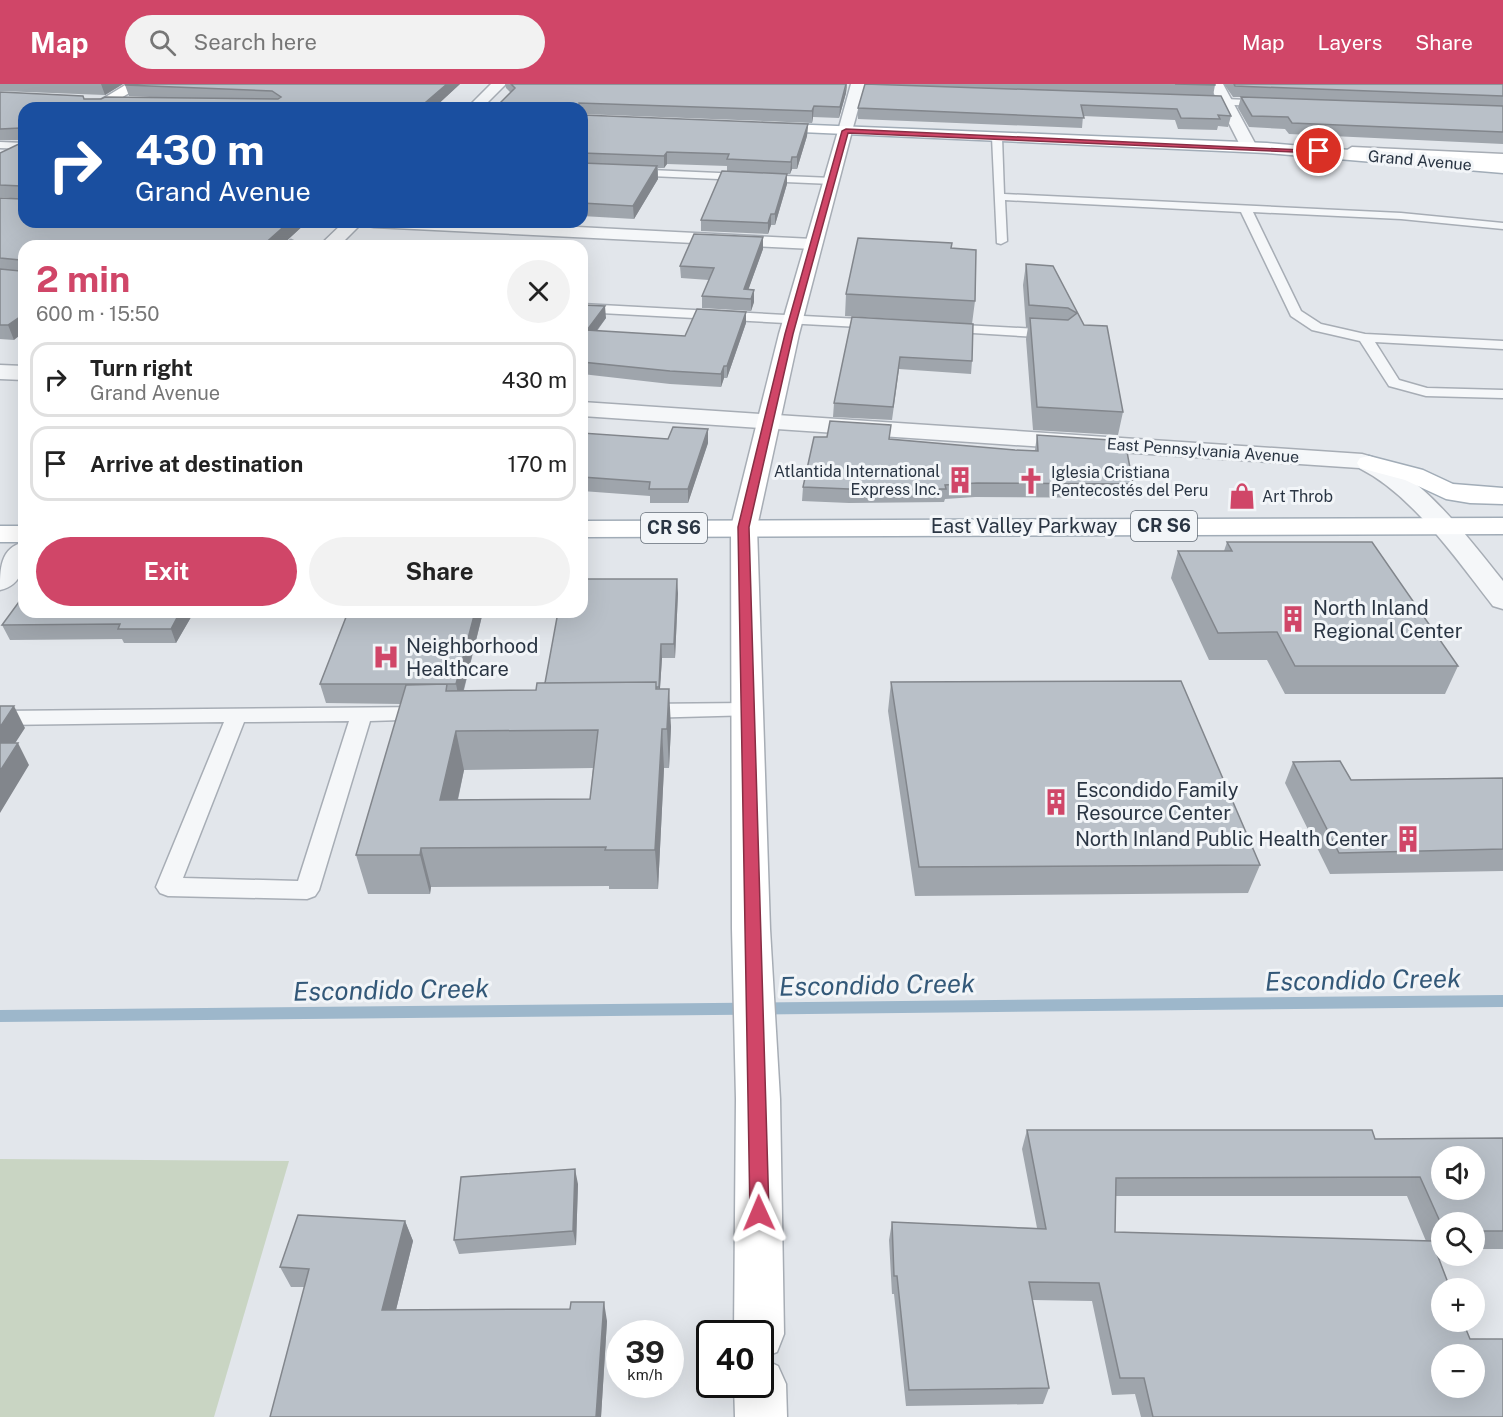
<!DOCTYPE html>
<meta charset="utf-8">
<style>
:root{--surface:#fff;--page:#f2f2f2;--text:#222;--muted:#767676;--line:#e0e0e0;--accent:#d04668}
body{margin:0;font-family:"Public Sans",sans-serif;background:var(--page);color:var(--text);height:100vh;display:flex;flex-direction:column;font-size:22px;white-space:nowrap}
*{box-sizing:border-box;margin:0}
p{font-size:20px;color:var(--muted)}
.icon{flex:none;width:33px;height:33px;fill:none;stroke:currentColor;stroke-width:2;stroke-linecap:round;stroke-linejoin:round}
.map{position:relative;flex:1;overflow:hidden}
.sheet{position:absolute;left:18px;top:156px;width:570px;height:378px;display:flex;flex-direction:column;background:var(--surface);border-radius:18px;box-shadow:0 6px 24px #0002}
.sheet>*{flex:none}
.guide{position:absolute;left:18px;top:18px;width:570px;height:126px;border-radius:18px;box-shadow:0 6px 24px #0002;background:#1a4fa0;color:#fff;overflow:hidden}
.controls{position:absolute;left:1431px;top:1062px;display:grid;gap:12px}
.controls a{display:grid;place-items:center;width:54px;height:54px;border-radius:50%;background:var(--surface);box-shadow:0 6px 24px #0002;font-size:30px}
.speed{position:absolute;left:606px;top:1236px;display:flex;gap:12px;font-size:30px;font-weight:700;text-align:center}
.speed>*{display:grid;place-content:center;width:78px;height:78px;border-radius:50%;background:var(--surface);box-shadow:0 6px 24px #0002;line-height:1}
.speed small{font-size:15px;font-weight:400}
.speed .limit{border:3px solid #111;border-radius:9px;background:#fff;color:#111}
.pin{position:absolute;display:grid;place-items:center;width:51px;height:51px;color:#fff;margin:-26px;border:3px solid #fff;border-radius:50%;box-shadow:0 2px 6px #0007}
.me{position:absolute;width:66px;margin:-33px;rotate:359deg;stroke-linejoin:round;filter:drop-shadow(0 0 4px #0008)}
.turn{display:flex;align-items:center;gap:21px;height:126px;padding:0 18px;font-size:27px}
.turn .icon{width:78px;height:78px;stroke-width:2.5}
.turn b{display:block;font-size:42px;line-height:51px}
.round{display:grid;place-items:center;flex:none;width:63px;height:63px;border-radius:32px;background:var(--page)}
.overview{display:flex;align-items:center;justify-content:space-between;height:102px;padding:0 18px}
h1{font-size:36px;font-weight:700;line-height:45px;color:var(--accent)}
.primary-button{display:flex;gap:12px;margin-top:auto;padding:12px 18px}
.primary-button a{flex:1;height:69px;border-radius:36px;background:var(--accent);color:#fff;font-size:24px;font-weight:700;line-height:69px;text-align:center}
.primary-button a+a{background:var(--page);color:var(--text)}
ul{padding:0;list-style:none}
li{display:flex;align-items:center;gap:18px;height:75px;margin:0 12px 9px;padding:0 6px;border:3px solid var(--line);border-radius:18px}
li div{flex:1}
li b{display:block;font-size:22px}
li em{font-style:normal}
header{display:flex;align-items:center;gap:36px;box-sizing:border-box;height:84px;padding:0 30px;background:var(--accent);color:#fff}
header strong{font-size:28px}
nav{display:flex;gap:33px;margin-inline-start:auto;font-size:21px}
.search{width:420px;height:54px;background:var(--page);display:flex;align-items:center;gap:15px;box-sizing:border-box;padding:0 21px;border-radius:33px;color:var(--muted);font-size:22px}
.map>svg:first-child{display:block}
.green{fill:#c9d5c3}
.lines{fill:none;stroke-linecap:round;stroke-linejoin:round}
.stream{fill:#9db7cb;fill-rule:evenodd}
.lane-casing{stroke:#a7adb5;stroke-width:3}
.street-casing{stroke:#a7adb5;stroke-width:3}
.secondary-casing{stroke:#a7adb5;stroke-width:3}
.primary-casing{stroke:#a1acb7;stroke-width:3}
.lane{fill:#f5f7f9;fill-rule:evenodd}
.street{fill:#f5f7f9;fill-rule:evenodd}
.secondary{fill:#fff;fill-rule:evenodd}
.primary{fill:#fff;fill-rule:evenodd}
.wall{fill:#9fa5ac;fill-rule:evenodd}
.shaded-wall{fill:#82868c}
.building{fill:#b9c0c8;stroke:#82868c;stroke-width:1.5;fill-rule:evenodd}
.route{fill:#d04668;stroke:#872e44;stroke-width:1.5}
.labels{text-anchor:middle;stroke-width:6;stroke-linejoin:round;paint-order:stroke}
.far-street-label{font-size:16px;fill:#2a3543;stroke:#f2f5f8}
.far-poi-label{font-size:16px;fill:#2a3543;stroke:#f2f5f8;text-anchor:start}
.shield{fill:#f2f5f8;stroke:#666f79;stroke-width:1.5}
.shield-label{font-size:18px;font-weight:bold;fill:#2a3543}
.street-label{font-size:20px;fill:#2a3543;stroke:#f2f5f8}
.poi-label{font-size:20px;fill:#2a3543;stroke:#f2f5f8;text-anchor:start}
.near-water-label{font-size:26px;font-style:italic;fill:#335878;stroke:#f2f5f8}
</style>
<header>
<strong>Map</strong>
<div class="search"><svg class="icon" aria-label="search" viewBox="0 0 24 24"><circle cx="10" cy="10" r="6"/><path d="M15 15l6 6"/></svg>Search here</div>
<nav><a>Map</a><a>Layers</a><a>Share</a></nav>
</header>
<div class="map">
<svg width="1503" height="1333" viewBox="0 0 1503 1333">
<rect width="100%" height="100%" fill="#e2e6eb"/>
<path class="green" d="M0,1075L289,1077L214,1333H0Z"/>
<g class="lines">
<path class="stream" d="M1503,911V923L0,938V926Z"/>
<defs>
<path id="lane" d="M1204,14L1269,17L1273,20L1269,23L1201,19L1200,17Z
M997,50L1002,53L1004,110L1401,129L1503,139V145L1401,135L1253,128L1301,227L1321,240L1365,250L1503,257V265L1375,258L1399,296L1427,304L1503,306V314L1426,312L1389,302L1360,257L1312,246L1291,232L1241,128L1005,116L1007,157L1001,160L997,159L992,53Z
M0,58L24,59V65L0,64Z
M582,83L832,94L837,97L832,100L582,89Z
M291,156L297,159L295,162H282Z
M582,220L878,236L885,240L878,244L582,228Z
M945,240L1055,246L1062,250L1055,254L940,247L938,244L940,241Z
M748,619L755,621L758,626L755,631L643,634L636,632L633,627L636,622L643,620Z
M426,623L433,625L436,630L433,635L370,637L319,806L315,812L307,815L168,812L160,809L156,803L224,638L0,641V627ZM349,637L298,797L183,794L244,638Z"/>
<path id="street" d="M491,0H506L482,24H467Z
M851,0H865L852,47L845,51L838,47Z
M1209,0H1223L1257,63L1254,66H1244L1241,63Z
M344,138H363L339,162H319Z
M365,138H480L813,155L819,156L822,160L819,164L813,165L374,143L368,142Z
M0,281L24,282V296L0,295Z
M582,318L1362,370C1418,384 1468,454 1503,497V525L1493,522C1456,475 1413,411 1359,384L582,332Z
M24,458C24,479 25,500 0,506C0,485 0,464 24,458Z"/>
<path id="secondary" d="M127,0H144L111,20L106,21L99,17Z
M845,43L852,47L799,250L757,443L770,845L780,1015L784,1250L777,1268L761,1274L778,1282L786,1300L787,1333H735L734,1300H760V1250H734L736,1015L732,845L731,443L779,250L838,47Z
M1352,63L1503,70V80L1347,71L1344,68Z"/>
<path id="primary" d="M762,39L1267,59L1503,79V89L1267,69L757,46L755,43Z
M1369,372L1423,386L1453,400L1503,404V420L1470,419L1446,415L1405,396L1360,384L1357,379L1360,374Z
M1503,434V450L582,453V437Z
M0,442H24V458H0Z"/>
</defs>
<use href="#lane" class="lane-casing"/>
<use href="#street" class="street-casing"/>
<use href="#secondary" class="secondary-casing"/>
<use href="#primary" class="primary-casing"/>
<use href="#lane" class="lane"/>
<use href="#street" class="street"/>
<use href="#secondary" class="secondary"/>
<use href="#primary" class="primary"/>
</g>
<path class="wall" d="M0,0H123L105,11L0,7Z
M460,0L434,24H24V138H307L281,162H24L14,256L0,255V114L21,115L0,113V69L21,59V56H0V8L84,15L170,14L129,12L125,1Z
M505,0H847L846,9L839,34L813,33L812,39L582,30V24H495L511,9L506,4Z
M865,0H1215V1L1213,12L1231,32L1228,43L1218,42L1217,46L1178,45L1175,36L1083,32L1082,44L858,35V24Z
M1224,0H1503V60L1289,50L1285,45L1249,43L1238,24L1241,13H1233Z
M582,31L808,40L807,52L797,85H792L790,90H787V100L775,141H771L768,150L701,147V136L727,87V82L667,80L664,84H658V95L634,135L582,132Z
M763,153V165L748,206H754V218L751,227L702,224V212L709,196L681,194L680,182Z
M951,164L975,217L972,240L845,232L846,210Z
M1026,180L1053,182L1084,241L1123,328L1118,351L1033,346L1026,255L1028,243H1026L1023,201Z
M582,221L606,234L597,247L685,252L746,239L727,294H724L721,303L670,300L582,290Z
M852,233L972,277L971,290L899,285L892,336L833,333L834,319Z
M582,349L668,355L708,359L688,419H650V412L582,407Z
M1037,351L1133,400L1130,414L975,413L945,415L944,418L849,419L802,417L803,403L827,353L890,356L1015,366H1035Z
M1227,458L1458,582L1445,610H1285L1267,576H1209L1171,494L1178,467H1224Z
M678,509L675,574H662L660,605L671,643L669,684H664L658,805H609V802L431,803L430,810H368L356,771L401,620L326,619L320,600L348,528H483L464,606H536ZM593,684L590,715L458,716L464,686Z
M194,528L176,559H124L122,555L10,556L2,541Z
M891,598L1260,781L1248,809L915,812L888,627Z
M1293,678L1351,696L1503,694V787L1330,790L1285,699Z
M1027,1046L1375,1055L1503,1054V1165H1474V1138H1442V1165H1435L1442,1204L1503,1333H1141L1135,1310L1112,1311L1092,1217L1032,1216L1049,1304L1043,1320L906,1322L894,1210H892L889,1156L892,1138L1037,1144L1022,1065ZM1116,1112H1407L1426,1157L1115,1148Z
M578,1100L576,1161L459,1170L454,1156Z
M405,1137L413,1157L396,1226L607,1237L601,1333L304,1203H291L280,1183Z"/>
<path class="shaded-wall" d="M101,0H123L105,11Z
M447,0H460L434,24H419Z
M847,0L846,9L839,34L840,23Z
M814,22L813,33L812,39V27Z
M808,40L807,52L797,85V73Z
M667,68V80L664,84V72Z
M792,73V85L790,90L791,78Z
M657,82L658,95L634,135L633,122Z
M787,90V100L775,141V130Z
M771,130V141L768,150V139Z
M289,138H307L281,162H262Z
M763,153V165L745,215L744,205Z
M754,206V218L751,227V215Z
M605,222L606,234L588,258L587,246Z
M746,228V239L727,294V282Z
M24,230V248L14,256L8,241Z
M724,282V294L721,303V290Z
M708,345V359L688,419V405Z
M677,495L678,509L675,574L674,560Z
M180,528H194L176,559L171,545Z
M475,528H483L460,620L456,600Z
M661,560L662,574L659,618V603Z
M669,605L671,643L669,684L667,645Z
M14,622L25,644L1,681L0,678V643Z
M662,645L664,684L658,805L655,766Z
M456,647L464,686L449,755L440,716Z
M18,659L29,681L0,729V687Z
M421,764L431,803L430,810L420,771Z
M575,1085L578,1100L576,1161L573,1147Z
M405,1137L413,1157L391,1246L382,1226Z
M604,1218L607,1237L601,1333H596Z"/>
<path class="building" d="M127,0H447L419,24H24V138H289L262,162H24V230L8,241H0V185L20,187V176L0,174V114L21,115V102L0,101V69L21,59L20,44L0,45V8L83,12L84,15H101L105,13L278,15L281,13L272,7L125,1Z
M511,0H846L840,23L814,22L812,27L579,19V24H495L515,4Z
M865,0L1221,12L1231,32L1218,31L1220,35L1181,34L1177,25L1081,21L1084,34L858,24Z
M1175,0H1215V1Z
M1234,0H1503V12L1235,2Z
M1241,13L1503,22V48L1292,39L1288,33L1252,32Z
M582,31L808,40L797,73H792L791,78L727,75L729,70L667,68L664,72L582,69Z
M582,79L657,82L633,122L582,119Z
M722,87L787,90L775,130H771L768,139L701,136Z
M694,150L763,153L744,205L754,206L751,215L702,212L714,184L680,182Z
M858,154L952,159L951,164L976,166L975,217L846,210Z
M1026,180L1053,182L1084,241L1107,242L1123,328L1037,323L1030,234L1068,236L1077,229L1068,224L1029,221Z
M582,221L605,222L587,246L685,252L697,225L746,228L727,282H724L721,290L670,287L582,278Z
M852,233L973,240L972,277L900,273L893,323L834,319Z
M830,337L891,341L889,355L1015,366L1038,367L1037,351L1125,357L1133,400L977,399L945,401L946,405H849L803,403L814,353H827Z
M673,343L708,345L688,405H649L650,398L582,393V349L668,355Z
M1227,458H1372L1458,582H1295L1277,548L1218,549L1178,467H1232Z
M582,495H677L674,560H661L659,603H656V598L545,599L558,528H582Z
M24,511V528H180L171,545H118L120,540L2,541Z
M348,528H475L456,600H320Z
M1181,597L1260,781L919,783L891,598Z
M656,598V605H669L667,645H662L655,766H605L606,763L421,764L420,771H356L406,601L447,600L446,607L536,606L537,599ZM598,646L590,715L440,716L456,647Z
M0,622H14L0,643Z
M0,659H18L0,687Z
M1340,677L1351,696L1503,694V765L1339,769L1293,678Z
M1027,1046H1372L1375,1055L1503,1054V1147H1474V1138H1442V1142L1420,1093L1116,1094L1115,1148L1432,1157L1450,1204H1442V1238H1463L1470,1255H1503V1333H1153L1144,1294H1120L1099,1199L1029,1198L1049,1304L909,1306L897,1192H894L892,1138L1046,1145ZM1442,1072H1474V1106H1442ZM1442,1270H1474V1304H1442Z
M575,1085L573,1147L454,1156L461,1093Z
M298,1131L405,1137L382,1226L570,1225L571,1218H604L596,1333H270L309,1185L280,1183Z"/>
<path class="route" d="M846,45L1322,67L1319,69L848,49L793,250L749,443L769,1129L766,1135L759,1138L752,1135L750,1129L738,443L785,250L842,47Z"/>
<defs>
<symbol id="building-bare" viewBox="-9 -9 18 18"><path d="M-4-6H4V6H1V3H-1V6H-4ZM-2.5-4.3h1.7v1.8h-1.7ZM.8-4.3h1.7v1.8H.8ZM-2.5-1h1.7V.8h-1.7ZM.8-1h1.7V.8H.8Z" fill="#d04668" stroke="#f2f5f8" stroke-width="2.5" paint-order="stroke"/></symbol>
<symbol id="church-bare" viewBox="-9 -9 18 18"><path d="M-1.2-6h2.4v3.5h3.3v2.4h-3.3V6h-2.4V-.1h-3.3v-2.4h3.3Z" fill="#d04668" stroke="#f2f5f8" stroke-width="2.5" paint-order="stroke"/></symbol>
<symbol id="shop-bare" viewBox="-9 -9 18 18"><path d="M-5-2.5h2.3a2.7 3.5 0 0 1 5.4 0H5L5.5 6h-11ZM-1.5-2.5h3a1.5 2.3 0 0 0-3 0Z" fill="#d04668" stroke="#f2f5f8" stroke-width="2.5" paint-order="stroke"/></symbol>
<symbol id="hospital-bare" viewBox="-9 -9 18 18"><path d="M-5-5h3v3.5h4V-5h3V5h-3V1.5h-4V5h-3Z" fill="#d04668" stroke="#f2f5f8" stroke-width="2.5" paint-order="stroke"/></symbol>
</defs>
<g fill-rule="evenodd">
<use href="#building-bare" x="941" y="377" width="38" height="38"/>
<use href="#church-bare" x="1012" y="378" width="38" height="38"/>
<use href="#shop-bare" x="1223" y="393" width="38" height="38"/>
<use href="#building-bare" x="1274" y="516" width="38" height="38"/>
<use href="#hospital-bare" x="367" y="554" width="38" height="38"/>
<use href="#building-bare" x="1037" y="699" width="38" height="38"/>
<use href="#building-bare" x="1389" y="736" width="38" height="38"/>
</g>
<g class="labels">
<g class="far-street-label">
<text transform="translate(1420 76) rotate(5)" y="6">Grand Avenue</text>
<text transform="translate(1203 366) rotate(4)" y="6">East Pennsylvania Avenue</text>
</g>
<g class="far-poi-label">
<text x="940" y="393" text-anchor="end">Atlantida International<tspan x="940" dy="18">Express Inc.</tspan></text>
<text x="1051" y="394">Iglesia Cristiana<tspan x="1051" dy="18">Pentecostés del Peru</tspan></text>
<text x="1262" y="418">Art Throb</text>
</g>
<g class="shield">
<rect x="1131" y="427" width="66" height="30" rx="4.5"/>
<rect x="641" y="429" width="66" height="30" rx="4.5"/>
</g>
<g class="shield-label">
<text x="1164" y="448">CR S6</text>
<text x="674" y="450">CR S6</text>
</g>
<g class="street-label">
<text x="1024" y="449">East Valley Parkway</text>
</g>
<g class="poi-label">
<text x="1313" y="531">North Inland<tspan x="1313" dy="23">Regional Center</tspan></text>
<text x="406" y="569">Neighborhood<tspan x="406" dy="23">Healthcare</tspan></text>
<text x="1076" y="713">Escondido Family<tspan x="1076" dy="23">Resource Center</tspan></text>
<text x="1388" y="762" text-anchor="end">North Inland Public Health Center</text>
</g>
<g class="near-water-label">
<text transform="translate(1363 896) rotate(-1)" y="9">Escondido Creek</text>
<text transform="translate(877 901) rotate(-1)" y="9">Escondido Creek</text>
<text transform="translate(391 906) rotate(-1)" y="9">Escondido Creek</text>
</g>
</g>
</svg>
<div class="controls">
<a><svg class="icon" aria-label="sound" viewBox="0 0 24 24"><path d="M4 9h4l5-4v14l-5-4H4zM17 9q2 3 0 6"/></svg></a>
<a><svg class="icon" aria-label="search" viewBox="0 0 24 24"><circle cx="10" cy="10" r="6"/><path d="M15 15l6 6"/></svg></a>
<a>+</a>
<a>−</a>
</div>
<div class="speed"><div>39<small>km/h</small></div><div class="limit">40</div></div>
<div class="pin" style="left:1319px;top:67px;background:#d93025"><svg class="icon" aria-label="arrive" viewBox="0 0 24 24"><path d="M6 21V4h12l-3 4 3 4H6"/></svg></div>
<svg class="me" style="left:759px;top:1129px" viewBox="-20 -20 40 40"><path d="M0-17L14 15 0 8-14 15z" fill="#d04668" stroke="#fff" stroke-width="4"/></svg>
<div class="guide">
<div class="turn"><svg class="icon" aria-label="right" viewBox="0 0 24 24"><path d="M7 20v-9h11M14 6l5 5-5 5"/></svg><div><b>430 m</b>Grand Avenue</div></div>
</div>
<section class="sheet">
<div class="overview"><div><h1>2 min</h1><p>600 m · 15:50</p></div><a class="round"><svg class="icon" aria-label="close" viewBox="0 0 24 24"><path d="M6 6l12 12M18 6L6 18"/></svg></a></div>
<ul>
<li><svg class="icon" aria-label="right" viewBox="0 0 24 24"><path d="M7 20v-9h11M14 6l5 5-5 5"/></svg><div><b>Turn right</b><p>Grand Avenue</p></div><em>430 m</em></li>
<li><svg class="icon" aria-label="arrive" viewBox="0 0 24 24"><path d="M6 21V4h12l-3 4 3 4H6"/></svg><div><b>Arrive at destination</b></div><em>170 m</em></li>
</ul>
<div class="primary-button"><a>Exit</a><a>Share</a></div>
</section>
</div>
